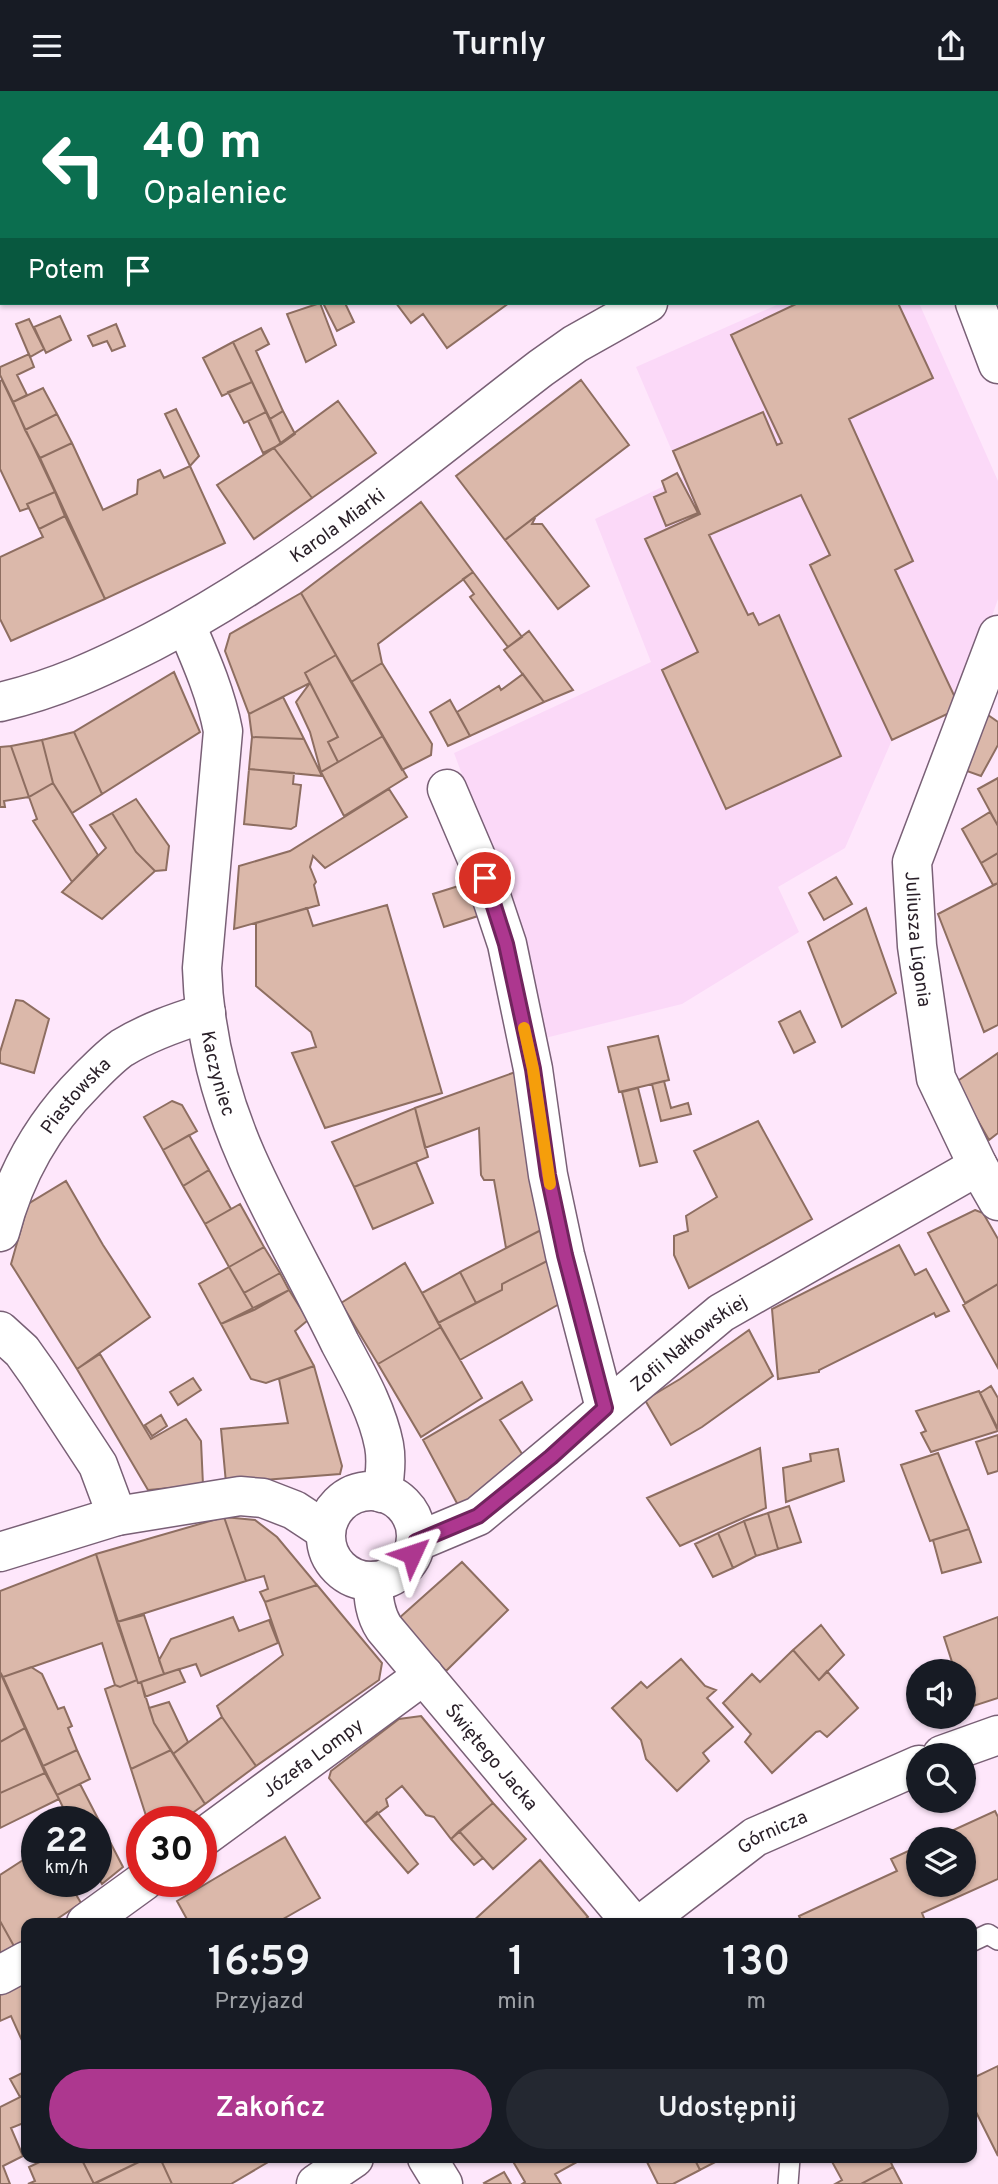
<!DOCTYPE html>
<html lang="pl">
<meta charset="utf-8">
<style>
:root{--surface:#171b24;--page:#242831;--text:#f1f3f6;--muted:#9ea1a6;--accent:#ad378f}
body{margin:0;font-family:Overpass,sans-serif;background:var(--page);color:var(--text);height:100vh;display:flex;flex-direction:column;font-size:26px;white-space:nowrap}
*{box-sizing:border-box;margin:0}
p{font-size:23px;color:var(--muted)}
.icon{flex:none;width:38px;height:38px;fill:none;stroke:currentColor;stroke-width:2;stroke-linecap:round;stroke-linejoin:round}
.map{position:relative;flex:1;overflow:hidden}
.drawer{position:absolute;left:21px;top:1827px;width:956px;height:245px;display:flex;flex-direction:column;background:var(--surface);border-radius:14px;box-shadow:0 2px 5px #0004}
.drawer>*{flex:none}
.top-card{position:absolute;left:0px;top:0px;width:999px;height:214px;box-shadow:0 2px 5px #0004;background:#0b6e4f;color:#fff;overflow:hidden}
.fabs{position:absolute;left:906px;top:1568px;display:grid;gap:14px}
.fabs a{display:grid;place-items:center;width:70px;height:70px;border-radius:50%;background:var(--surface);box-shadow:0 2px 5px #0004;font-size:35px}
.speed{position:absolute;left:21px;top:1715px;display:flex;gap:14px;font-size:35px;font-weight:700;text-align:center}
.speed>*{display:grid;place-content:center;width:91px;height:91px;border-radius:50%;background:var(--surface);box-shadow:0 2px 5px #0004;line-height:1}
.speed small{font-size:18px;font-weight:400}
.speed .limit{border:10px solid #d22;background:#fff;color:#111}
.pin{position:absolute;display:grid;place-items:center;width:60px;height:60px;color:#fff;margin:-30px;border:4px solid #fff;border-radius:50%;box-shadow:0 2px 7px #0007}
.me{position:absolute;width:77px;margin:-38px;rotate:48deg;stroke-linejoin:round;filter:drop-shadow(0 0 5px #0008)}
.turn{display:flex;align-items:center;gap:24px;height:147px;padding:0 28px;font-size:32px}
.turn .icon{width:91px;height:91px;stroke-width:2.5}
.turn b{display:block;font-size:49px;line-height:60px}
.then{display:flex;align-items:center;height:66px;padding:0 28px;background:#0003;gap:14px;font-size:26px}
.eta{display:flex;justify-content:space-evenly;align-items:center;height:119px;text-align:center}
.eta b{font-size:42px;font-weight:600;line-height:49px}
.primary-button{display:flex;gap:14px;margin-top:auto;padding:14px 28px}
.primary-button a{flex:1;height:80px;border-radius:42px;background:var(--accent);color:#fff;font-size:28px;font-weight:600;line-height:80px;text-align:center}
.primary-button a+a{background:var(--page);color:var(--text)}
header{display:flex;justify-content:space-between;align-items:center;height:91px;padding:0 28px;background:var(--surface);font-size:32px;font-weight:600}
.map>svg:first-child{display:block}
.built{fill:#fbd9f8}
.building{fill:#dbb8aa;stroke:#8e6e61;stroke-width:2}
.lines{fill:none;stroke-linecap:round;stroke-linejoin:round}
.service-casing{stroke:#796076;stroke-width:22}
.minor-casing{stroke:#796076;stroke-width:41}
.tertiary-casing{stroke:#796076;stroke-width:41}
.service{stroke:#fff;stroke-width:19}
.minor{stroke:#fff;stroke-width:38}
.tertiary{stroke:#fff;stroke-width:38}
.route-casing{stroke:#70245d;stroke-width:18}
.route{stroke:#ad378f;stroke-width:12}
.slow{stroke:#f59e0b;stroke-width:12}
.labels{text-anchor:middle;stroke-width:6;stroke-linejoin:round;paint-order:stroke}
.street-label{font-size:19px;fill:#2a2029;stroke:#fcfdfc}
</style>
<header><svg class="icon" aria-label="menu" viewBox="0 0 24 24"><path d="M4 6h16M4 12h16M4 18h16"/></svg>Turnly<svg class="icon" aria-label="share" viewBox="0 0 24 24"><path d="M12 15V3M7 8l5-5 5 5M5 13v7h14v-7"/></svg></header>
<div class="map">
<svg width="998" height="2093" viewBox="0 0 998 2093">
<rect width="100%" height="100%" fill="#fee7fb"/>
<path class="built" d="M781,212H919L998,390V508L960,617L892,649L845,757L778,796L799,841L682,913L541,948L524,850L454,662L651,571L595,428L683,386L636,276Z"/>
<path class="building" d="M57,0H231L226,2Z
M320,212L336,254L306,271L287,223Z
M323,212H345L354,231L337,240Z
M396,212H509L447,257L423,223L411,232Z
M798,212H898L933,287L849,328L913,470L895,479L960,617L892,649L810,474L830,464L801,404L709,444L748,524L753,522L759,534L779,524L841,665L726,718L662,579L698,561L645,448L700,423L673,360L763,321L777,354L782,352L731,244Z
M60,225L71,249L46,262L34,236Z
M29,228L44,258L30,266L16,233Z
M116,233L125,255L112,260L107,250L93,255L88,245Z
M261,237L269,253L256,260L283,320L270,328L233,251Z
M233,251L252,291L222,305L203,267Z
M29,263L34,276L17,284L27,304L13,311L0,284V276Z
M2,289L55,401L27,413L29,417L20,420L0,378V290Z
M581,289L629,354L505,449L456,385Z
M252,291L266,321L244,332L228,301Z
M43,297L57,323L25,339L13,311Z
M338,310L376,362L312,407L274,357Z
M176,318L199,365L190,375L165,323Z
M283,320L295,343L281,353L270,328Z
M266,321L281,353L263,362L248,330Z
M57,323L72,352L40,367L25,339Z
M72,352L103,419L137,403L138,389L160,379L164,387L190,375L225,452L105,508L40,367Z
M274,357L312,407L254,448L217,394Z
M677,382L698,422L666,435L654,406L666,401L662,390Z
M55,401L65,425L39,438L27,413Z
M421,411L473,481L378,553L382,572L351,591L301,502Z
M65,425L105,508L11,550L0,528V466L43,446L39,438Z
M536,425L532,433H542L589,495L558,518L505,449Z
M473,481L522,546L508,556L470,506L474,503L463,488Z
M301,502L336,564L305,582L310,592L249,623L225,560L230,543Z
M529,540L573,599L544,611L504,559Z
M336,564L383,645L338,671L328,651L338,646L305,582Z
M382,572L432,653L431,664L402,679L351,591Z
M174,581L200,641L102,703L74,641Z
M523,583L544,611L470,645L457,621L499,595L501,599Z
M310,592L338,646L328,651L338,671L321,681L310,641L296,611Z
M283,606L304,648L252,646L249,623Z
M450,609L470,645L448,655L430,621Z
M988,624L998,631V654L981,685L964,679Z
M74,641L102,703L72,722L53,692L42,649Z
M383,645L407,686L344,725L321,681Z
M252,646L304,648L322,685L249,678Z
M42,649L53,692L29,706L11,655Z
M11,655L29,706L4,710L5,716H0V656Z
M249,678L294,682L293,693L301,694L296,735L291,738L244,733Z
M998,687V735L978,698Z
M53,692L98,764L72,791L33,730L37,728L29,706Z
M389,698L407,726L325,777L313,765L310,776L316,791L314,794L319,814L234,838L239,775L290,760Z
M136,708L169,755L166,779L155,780L136,761L112,722Z
M990,721L998,735V762L981,772L962,738Z
M112,722L136,761L155,780L102,828L62,801L106,757L90,734Z
M998,762V792L993,794L981,772Z
M836,786L852,813L824,829L809,802Z
M468,792L478,825L444,836L433,803Z
M998,792V934L984,941L938,823Z
M387,814L442,1002L325,1037L292,962L316,956L311,941L256,895V832L307,817L313,835Z
M866,817L896,902L842,936L808,851Z
M16,909L23,910L49,928L34,982L0,972V961Z
M800,920L815,951L794,962L779,931Z
M658,945L669,989L619,1001L608,956Z
M998,962V1042L989,1049L958,995L959,989Z
M521,979L547,1136L506,1157L494,1089H484L481,1084L479,1037L425,1057L415,1017Z
M664,990L671,1017L688,1012L691,1023L661,1030L652,993Z
M638,997L657,1071L640,1075L622,1001Z
M172,1010L182,1014L197,1040L163,1059L144,1026Z
M415,1017L428,1066L354,1096L332,1051Z
M758,1030L812,1128L689,1197L674,1164V1145L688,1140L686,1125L717,1106L694,1060Z
M189,1044L209,1079L183,1095L163,1059Z
M416,1071L433,1112L373,1138L354,1096Z
M209,1079L231,1118L205,1133L183,1095Z
M66,1090L103,1154L150,1226L77,1278L11,1173L28,1113Z
M240,1113L264,1156L229,1176L205,1133Z
M975,1119L983,1122L998,1148V1193L965,1212L928,1142Z
M547,1136L553,1167L502,1193V1199L476,1212L460,1181Z
M899,1154L915,1184L926,1178L949,1220L936,1226L934,1222L819,1279V1281L778,1288L772,1218Z
M264,1156L280,1182L244,1202L229,1176Z
M553,1167L561,1212L460,1269L438,1232L502,1199V1193Z
M405,1172L441,1236L378,1273L341,1212Z
M229,1176L254,1219L221,1233L199,1193Z
M460,1181L476,1212L438,1232L422,1202Z
M280,1182L289,1199L254,1219L244,1202Z
M998,1193V1277L963,1214Z
M289,1199L308,1229L295,1240L314,1275L266,1292L251,1288L221,1233Z
M441,1236L482,1307L421,1346L378,1273Z
M749,1239L773,1285L702,1336L671,1354L645,1309L680,1288Z
M100,1263L151,1348L186,1328L201,1350L203,1394L148,1399L77,1278Z
M314,1275L342,1375L340,1383L226,1392L221,1338L288,1332L279,1288Z
M193,1287L201,1299L178,1314L170,1301Z
M522,1291L532,1309L500,1329L526,1369L459,1416L423,1349Z
M991,1295L998,1307V1338L980,1302Z
M979,1300L998,1340L931,1361L921,1342L926,1340L916,1320Z
M161,1324L167,1335L152,1345L145,1334Z
M998,1344V1380L988,1383L976,1351Z
M760,1357L766,1417L680,1455L647,1407Z
M838,1358L844,1390L786,1411L783,1377L811,1370L810,1363Z
M938,1362L969,1438L930,1450L901,1374Z
M789,1415L801,1451L778,1458L768,1422Z
M768,1422L778,1458L756,1465L744,1430Z
M224,1426L246,1490L117,1531L96,1463Z
M224,1426L255,1429L277,1446L317,1494L265,1511L260,1501L268,1498L264,1485L246,1490Z
M744,1430L756,1465L733,1477L718,1442Z
M969,1438L981,1471L942,1482L933,1449Z
M718,1442L733,1477L713,1486L695,1453Z
M96,1463L137,1589L120,1596L115,1594L102,1552L3,1586L0,1581V1500Z
M462,1471L508,1519L446,1580L398,1528Z
M317,1494L382,1572L379,1589L256,1675L222,1626L217,1615L283,1564L265,1511Z
M144,1524L164,1583L138,1592L117,1531Z
M233,1526L239,1540L269,1529L278,1552L201,1585L196,1573L164,1583L159,1569L171,1548Z
M998,1526V1607L964,1618V1580H944L943,1575L952,1571L944,1546Z
M821,1534L844,1564L819,1589L793,1559Z
M793,1559L819,1589L827,1580L858,1617L827,1646L820,1640L816,1641L772,1682L745,1651L751,1643L723,1612L752,1583L760,1591Z
M681,1568L705,1595L716,1599L707,1607L733,1636L703,1662L709,1670L677,1700L646,1668L641,1649L612,1617L641,1591L647,1597Z
M31,1576L42,1583L58,1618L64,1616L72,1635L68,1637L77,1659L43,1675L3,1586Z
M179,1578L185,1591L145,1606L141,1591Z
M0,1581L25,1637L0,1651Z
M137,1589L138,1592L141,1591L154,1632L171,1659L131,1678L105,1598L115,1594L120,1596Z
M169,1611L188,1651L173,1663L154,1632L149,1617Z
M421,1625L493,1712L451,1748L434,1726L426,1724L402,1695L386,1708L388,1715L365,1732L329,1687L331,1680L399,1628Z
M222,1626L256,1675L205,1713L173,1663Z
M25,1637L45,1682L0,1702V1651Z
M77,1659L90,1688L57,1704L43,1675Z
M171,1659L205,1713L180,1731H148L131,1678Z
M45,1682L59,1708L0,1737V1702Z
M80,1693L123,1776L102,1793L96,1783V1731H70L57,1704Z
M493,1712L526,1748L493,1778L459,1740Z
M995,1720L998,1726V1788L922,1822L926,1832H802L799,1825L897,1780L891,1768L919,1755V1794H964V1748H934Z
M377,1721L418,1773L408,1782L365,1732Z
M459,1740L483,1767L474,1774L451,1748Z
M285,1746L320,1807L276,1832H189L177,1810Z
M37,1760V1790H68L81,1812L51,1832H26V1849L15,1857L0,1830V1784Z
M540,1769L588,1826L581,1832H471Z
M0,1830L15,1857L0,1866Z
M26,1891V1953L24,1954L11,1925L0,1930V1903Z
M998,1975V2065L971,2011V1988Z
M26,1980V2003L20,2006L10,1988Z
M26,2003V2031L11,2037L23,2065L3,2075L10,2093H0V2016Z
M48,2067H81L94,2093H28L35,2090L29,2076Z
M81,2067H147L94,2093Z
M147,2067H160L172,2093H93Z
M160,2067H275L231,2093H172Z
M511,2067H584L555,2083L561,2093H522L525,2091Z
M645,2067H694L700,2079L673,2093H658Z
M694,2067H723L700,2079Z
M830,2067H889L893,2076L861,2093H835L842,2089Z
M893,2076L902,2093H861Z
M504,2081L511,2093H485L484,2092Z"/>
<g class="lines">
<defs>
<path id="service" d="M719,0L720,2
M971,1851L988,1843L998,1849
M788,2093L790,2067"/>
<g id="minor">
<path d="M0,80H2"/>
<path id="s1" d="M186,534C201,569 216,603 223,640L202,877C204,942 221,1008 247,1067C275,1130 310,1190 340,1252C357,1284 377,1318 384,1354C387,1370 385,1386 382,1402"/>
<path id="s2" d="M998,544L912,771L917,855L936,987L978,1075L998,1110"/>
<path id="s3" d="M0,611C56,598 101,577 152,551C294,478 416,373 541,277L575,253L648,212"/>
<path d="M447,698L485,787L507,853L533,978L548,1084L565,1164L605,1317"/>
<path id="s4" d="M0,1141C15,1082 43,1033 86,990C97,979 109,966 122,957C148,941 177,931 206,922"/>
<path d="M0,1240L22,1260L39,1284L98,1374L117,1425"/>
<circle cx="371" cy="1445" r="45"/>
<path id="s5" d="M416,1451L478,1425L721,1222L978,1075"/>
<path d="M0,1461L117,1425L240,1405L263,1407L294,1419L326,1440"/>
<path id="s6" d="M373,1490C373,1508 375,1523 384,1537L632,1832"/>
<path d="M942,1664L998,1644"/>
<path id="s7" d="M201,1748L424,1584"/>
<path d="M86,1832L144,1790"/>
<path id="s8" d="M643,1832L755,1746L919,1674"/>
<path d="M0,1884L26,1870"/>
<path d="M427,2067L443,2093"/>
<path d="M316,2093L354,2067"/>
</g>
<path id="tertiary" d="M897,0L898,2
M975,212L998,273"/>
</defs>
<use href="#service" class="service-casing"/>
<use href="#minor" class="minor-casing"/>
<use href="#tertiary" class="tertiary-casing"/>
<use href="#service" class="service"/>
<use href="#minor" class="minor"/>
<use href="#tertiary" class="tertiary"/>
</g>
<g class="lines">
<defs>
<path id="route" d="M412,1463L416,1451L478,1425L551,1366L605,1317L565,1164L548,1084L533,978L506,853L485,787"/>
</defs>
<use href="#route" class="route-casing"/>
<use href="#route" class="route"/>
<path class="slow" d="M524,937L533,978L550,1093"/>
</g>
<g class="labels">
<g class="street-label">
<text dy="7" stroke="none"><textPath href="#s3" startOffset="383">Karola Miarki</textPath></text>
<text dy="7" stroke="none"><textPath href="#s2" startOffset="320">Juliusza Ligonia</textPath></text>
<text dy="7" stroke="none"><textPath href="#s1" startOffset="457">Kaczyniec</textPath></text>
<text dy="7" stroke="none"><textPath href="#s4" startOffset="158">Piastowska</textPath></text>
<text dy="7" stroke="none"><textPath href="#s5" startOffset="340">Zofii Nałkowskiej</textPath></text>
<text dy="7" stroke="none"><textPath href="#s7" startOffset="138">Józefa Lompy</textPath></text>
<text dy="7" stroke="none"><textPath href="#s6" startOffset="217">Świętego Jacka</textPath></text>
<text dy="7" stroke="none"><textPath href="#s8" startOffset="159">Górnicza</textPath></text>
</g>
</g>
</svg>
<div class="fabs">
<a><svg class="icon" aria-label="sound" viewBox="0 0 24 24"><path d="M4 9h4l5-4v14l-5-4H4zM17 9q2 3 0 6"/></svg></a>
<a><svg class="icon" aria-label="search" viewBox="0 0 24 24"><circle cx="10" cy="10" r="6"/><path d="M15 15l6 6"/></svg></a>
<a><svg class="icon" aria-label="layers" viewBox="0 0 24 24"><path d="M12 4l9 5-9 5-9-5zM3 14l9 5 9-5"/></svg></a>
</div>
<div class="speed"><div>22<small>km/h</small></div><div class="limit">30</div></div>
<div class="pin" style="left:485px;top:787px;background:#d93025"><svg class="icon" aria-label="arrive" viewBox="0 0 24 24"><path d="M6 21V4h12l-3 4 3 4H6"/></svg></div>
<svg class="me" style="left:412px;top:1463px" viewBox="-20 -20 40 40"><path d="M0-17L14 15 0 8-14 15z" fill="#ad378f" stroke="#fff" stroke-width="4"/></svg>
<div class="top-card">
<div class="turn"><svg class="icon" aria-label="left" viewBox="0 0 24 24"><path d="M17 20v-9H6M10 6l-5 5 5 5"/></svg><div><b>40 m</b>Opaleniec</div></div>
<div class="then">Potem<svg class="icon" aria-label="arrive" viewBox="0 0 24 24"><path d="M6 21V4h12l-3 4 3 4H6"/></svg></div>
</div>
<section class="drawer">
<div class="eta">
<div><b>16:59</b><p>Przyjazd</p></div>
<div><b>1</b><p>min</p></div>
<div><b>130</b><p>m</p></div>
</div>
<div class="primary-button"><a>Zakończ</a><a>Udostępnij</a></div>
</section>
</div>
